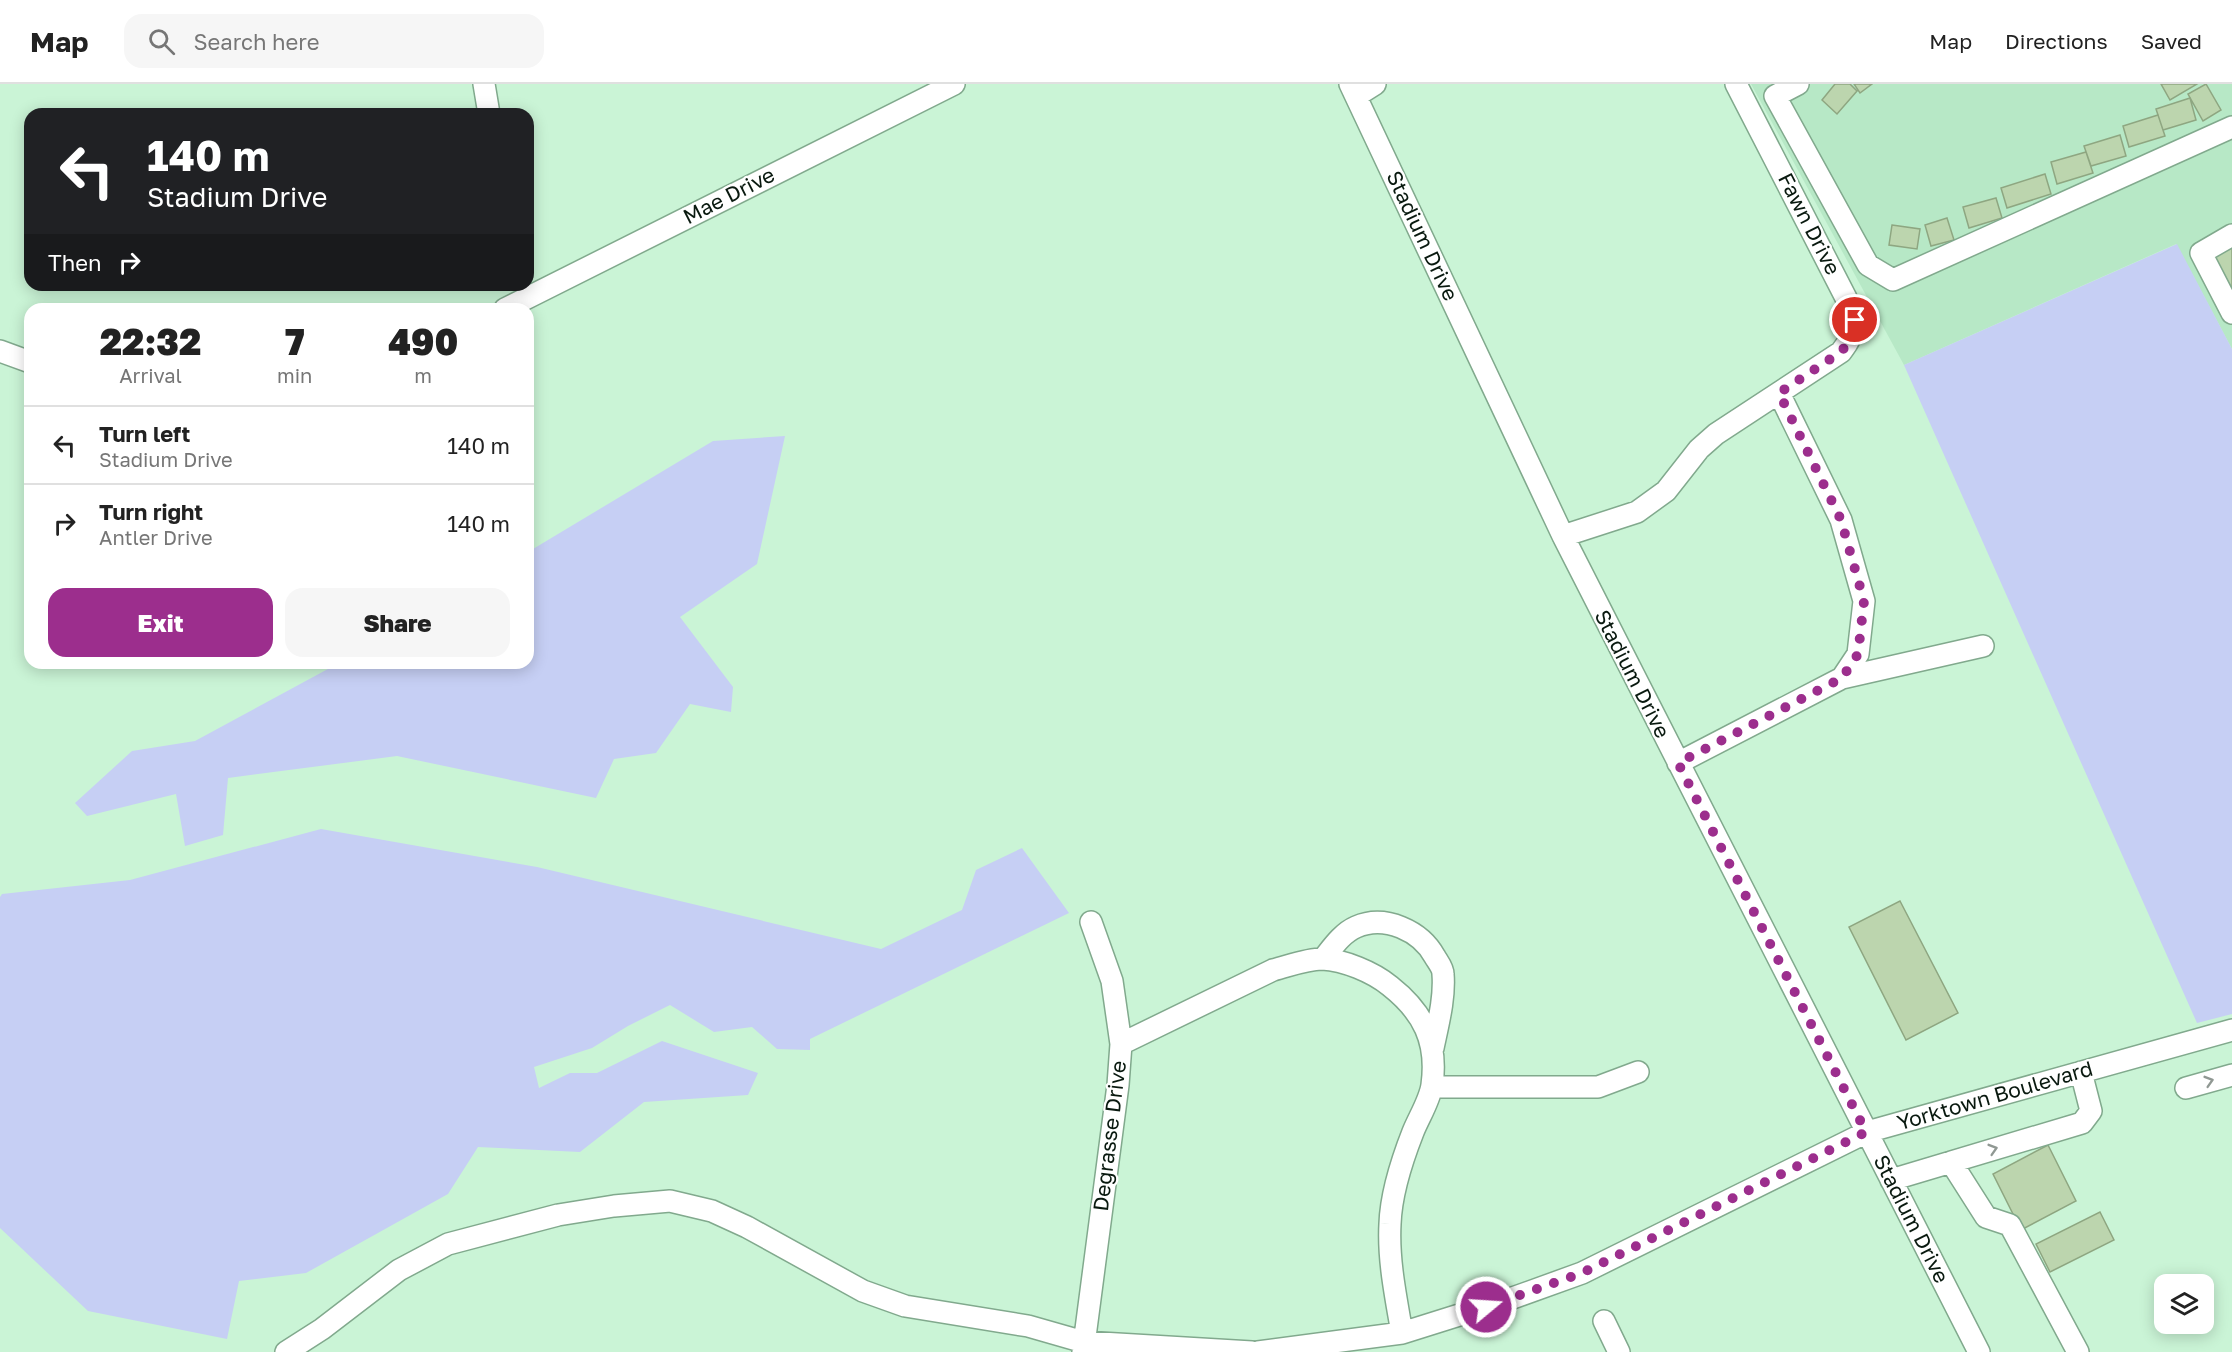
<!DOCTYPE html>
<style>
:root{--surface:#fff;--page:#f6f6f6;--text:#222;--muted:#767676;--line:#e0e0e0;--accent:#9c2e8d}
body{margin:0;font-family:"Golos Text",sans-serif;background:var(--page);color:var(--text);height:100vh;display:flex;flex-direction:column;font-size:22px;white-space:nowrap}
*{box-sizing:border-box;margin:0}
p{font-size:20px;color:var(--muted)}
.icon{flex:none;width:33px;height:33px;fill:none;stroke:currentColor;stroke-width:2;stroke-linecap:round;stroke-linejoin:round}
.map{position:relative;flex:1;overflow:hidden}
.drawer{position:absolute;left:24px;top:219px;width:510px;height:366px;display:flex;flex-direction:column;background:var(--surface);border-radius:18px;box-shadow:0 3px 15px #0003}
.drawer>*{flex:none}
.guide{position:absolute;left:24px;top:24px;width:510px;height:183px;border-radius:18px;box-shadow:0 3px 15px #0003;background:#202124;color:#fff;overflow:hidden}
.controls{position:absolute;left:2154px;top:1190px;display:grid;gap:12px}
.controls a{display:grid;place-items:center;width:60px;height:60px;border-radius:12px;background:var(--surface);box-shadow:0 3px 15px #0003;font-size:30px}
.pin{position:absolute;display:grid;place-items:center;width:51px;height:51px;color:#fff;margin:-26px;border:3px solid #fff;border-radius:50%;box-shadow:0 2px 6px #0007}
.me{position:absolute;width:66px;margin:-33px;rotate:72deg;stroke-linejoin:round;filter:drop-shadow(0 0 4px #0008)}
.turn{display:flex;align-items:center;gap:21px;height:126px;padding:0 24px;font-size:27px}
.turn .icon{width:78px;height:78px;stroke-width:2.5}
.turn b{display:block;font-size:42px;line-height:51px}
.then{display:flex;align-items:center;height:57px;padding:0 24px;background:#0003;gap:12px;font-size:22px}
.eta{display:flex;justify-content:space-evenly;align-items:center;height:102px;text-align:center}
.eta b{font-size:36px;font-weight:800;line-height:42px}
.cta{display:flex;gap:12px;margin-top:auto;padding:12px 24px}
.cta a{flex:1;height:69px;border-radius:18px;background:var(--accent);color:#fff;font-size:24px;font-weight:800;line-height:69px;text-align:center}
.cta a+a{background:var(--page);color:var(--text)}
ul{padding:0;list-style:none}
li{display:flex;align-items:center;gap:18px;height:78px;padding:0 24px;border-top:2px solid var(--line)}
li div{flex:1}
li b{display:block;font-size:22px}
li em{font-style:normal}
header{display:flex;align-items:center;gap:36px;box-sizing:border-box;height:84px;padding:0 30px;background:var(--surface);border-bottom:2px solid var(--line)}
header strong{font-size:28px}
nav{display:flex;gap:33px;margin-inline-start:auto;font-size:21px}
.search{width:420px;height:54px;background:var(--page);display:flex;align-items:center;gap:15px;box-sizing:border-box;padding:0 21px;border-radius:18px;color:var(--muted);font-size:22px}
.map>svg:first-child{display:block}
.built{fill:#b7e8c6}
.green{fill:#c6cff4}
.building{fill:#bcd5ae;stroke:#8ea681;stroke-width:1.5}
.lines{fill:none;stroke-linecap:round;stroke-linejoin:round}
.minor-casing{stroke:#81a98d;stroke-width:24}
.minor{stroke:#fff;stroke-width:21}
.oneway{stroke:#909893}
.route{stroke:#9c2e8d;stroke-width:10;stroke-dasharray:0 18}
.labels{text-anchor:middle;stroke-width:4.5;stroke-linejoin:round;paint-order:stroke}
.street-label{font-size:21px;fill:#09190f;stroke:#fff}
</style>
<header>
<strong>Map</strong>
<div class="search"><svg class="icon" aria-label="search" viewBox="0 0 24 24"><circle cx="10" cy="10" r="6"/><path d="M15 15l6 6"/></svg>Search here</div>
<nav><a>Map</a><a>Directions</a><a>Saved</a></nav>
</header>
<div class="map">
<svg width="2232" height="1268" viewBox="0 0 2232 1268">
<rect width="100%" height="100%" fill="#caf4d6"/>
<path class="built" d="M1751,0H2232V265L2176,160L1904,281Z"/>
<path class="green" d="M2177,160L2232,265V930L2197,939L1904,281Z
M785,352L757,480L680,533L733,603L731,628L690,620L656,669L614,675L596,714L397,672L228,694L223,751L185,762L176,710L87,732L75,719L132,667L195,657L339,579H528V468L713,357Z
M321,745L537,783L881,865L962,826L976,786L1022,764L1069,829L810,955V966L777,965L752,943L714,948L670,921L628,942L592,964L534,983L539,1004L570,989H597L662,957L758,989L748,1011L644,1018L580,1068L478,1063L448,1110L306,1189L239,1197L227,1255L88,1227L0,1144V813L2,810L130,796Z"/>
<path class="building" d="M1835,0H1850L1857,7L1837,30L1822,16Z
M1854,0H1872L1860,9Z
M2161,0H2197L2170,16Z
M2206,0L2221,26L2203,37L2188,10Z
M2190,14L2196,36L2163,46L2156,25Z
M2158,31L2165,52L2129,63L2123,42Z
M2120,51L2126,72L2091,82L2084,62Z
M2086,68L2093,89L2057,100L2051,78Z
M2045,90L2051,110L2007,124L2001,104Z
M1996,114L2002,134L1969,144L1963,123Z
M1947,134L1954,156L1931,162L1925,141Z
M1892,141L1920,145L1917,165L1889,161Z
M2232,162V206L2214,172Z
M1900,817L1958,929L1906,956L1849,843Z
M2048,1061L2076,1117L2021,1146L1993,1090Z
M2100,1128L2114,1156L2050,1188L2036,1160Z"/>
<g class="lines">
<defs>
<path id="minor" d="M484,0L489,30
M1350,0L1563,452L1979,1268
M1798,0L1775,12L1868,181L1893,196L2232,43
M1356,12L1375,0
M2232,151L2201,169L2232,229
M505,225L954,0
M0,267L30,278
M1563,452L1637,428L1666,407L1699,365L1716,350L1841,268C1858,246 1856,238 1846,214L1736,0
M1842,594L1983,562
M1678,679L1842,594L1858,570L1864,517L1841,436L1779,309
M1323,875C1332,864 1342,849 1356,843C1385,830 1421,847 1435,873C1438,878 1443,884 1443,890C1445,914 1438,940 1433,964
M1121,960L1273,886C1289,882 1306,875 1322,875C1344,876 1373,888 1390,902C1423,928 1438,957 1432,1001C1430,1016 1419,1033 1413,1048C1402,1076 1391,1109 1390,1140C1388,1176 1396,1214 1402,1249
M1432,1003H1598L1638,988
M2186,1004L2232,991
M1951,1078L1986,1133L2010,1141L2078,1268
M1891,1096L2082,1039L2091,1027L2081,988
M1604,1237L1619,1268
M286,1268L322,1245L399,1186L448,1160L558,1131L614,1122L670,1117L712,1127L747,1143L863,1207L905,1222L1028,1242L1084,1258L1252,1268
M1083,1268L1118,1001L1121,960L1112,897L1091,838
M1258,1268L1402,1249L1507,1216L1582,1189L1867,1048L2232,946"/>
</defs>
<use href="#minor" class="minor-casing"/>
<use href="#minor" class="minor"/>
</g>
<defs><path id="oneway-chevron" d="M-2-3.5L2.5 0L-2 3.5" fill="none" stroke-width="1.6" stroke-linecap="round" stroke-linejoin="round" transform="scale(1.5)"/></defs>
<g class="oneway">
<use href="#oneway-chevron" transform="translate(2209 997) rotate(-17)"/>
<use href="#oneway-chevron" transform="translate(1993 1065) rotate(-17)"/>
</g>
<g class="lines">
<path class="route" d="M1486,1223L1582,1189L1866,1048L1678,679L1842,594L1858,570L1864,517L1841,436L1779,309L1841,268L1850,256L1855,236"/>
</g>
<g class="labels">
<g class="street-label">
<text transform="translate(729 112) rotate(-27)" y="7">Mae Drive</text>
<text transform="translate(1809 140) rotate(63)" y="7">Fawn Drive</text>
<text transform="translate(1422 152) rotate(65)" y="7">Stadium Drive</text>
<text transform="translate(1632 590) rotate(63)" y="7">Stadium Drive</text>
<text transform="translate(1995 1012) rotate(-16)" y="7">Yorktown Boulevard</text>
<text transform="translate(1110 1052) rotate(-83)" y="7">Degrasse Drive</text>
<text transform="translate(1911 1135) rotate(63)" y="7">Stadium Drive</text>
</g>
</g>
</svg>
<div class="controls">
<a><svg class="icon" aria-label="layers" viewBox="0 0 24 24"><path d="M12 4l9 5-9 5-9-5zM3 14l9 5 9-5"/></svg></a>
</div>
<div class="pin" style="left:1855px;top:236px;background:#d93025"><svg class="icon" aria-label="arrive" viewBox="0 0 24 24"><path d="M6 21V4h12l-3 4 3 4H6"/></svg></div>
<svg class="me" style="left:1486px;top:1223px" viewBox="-20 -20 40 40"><circle r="17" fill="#9c2e8d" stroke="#fff" stroke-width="3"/><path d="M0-11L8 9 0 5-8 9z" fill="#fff"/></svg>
<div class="guide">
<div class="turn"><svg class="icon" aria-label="left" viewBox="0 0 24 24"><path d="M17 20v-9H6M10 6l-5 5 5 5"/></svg><div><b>140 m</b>Stadium Drive</div></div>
<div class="then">Then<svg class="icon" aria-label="right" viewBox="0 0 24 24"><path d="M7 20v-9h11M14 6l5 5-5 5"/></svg></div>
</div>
<section class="drawer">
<div class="eta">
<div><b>22:32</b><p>Arrival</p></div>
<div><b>7</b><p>min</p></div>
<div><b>490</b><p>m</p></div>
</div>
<ul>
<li><svg class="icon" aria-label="left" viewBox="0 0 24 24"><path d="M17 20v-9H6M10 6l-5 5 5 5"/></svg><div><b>Turn left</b><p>Stadium Drive</p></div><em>140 m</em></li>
<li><svg class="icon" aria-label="right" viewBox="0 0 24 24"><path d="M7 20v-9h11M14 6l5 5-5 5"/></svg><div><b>Turn right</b><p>Antler Drive</p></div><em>140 m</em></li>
</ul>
<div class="cta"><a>Exit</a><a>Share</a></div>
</section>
</div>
